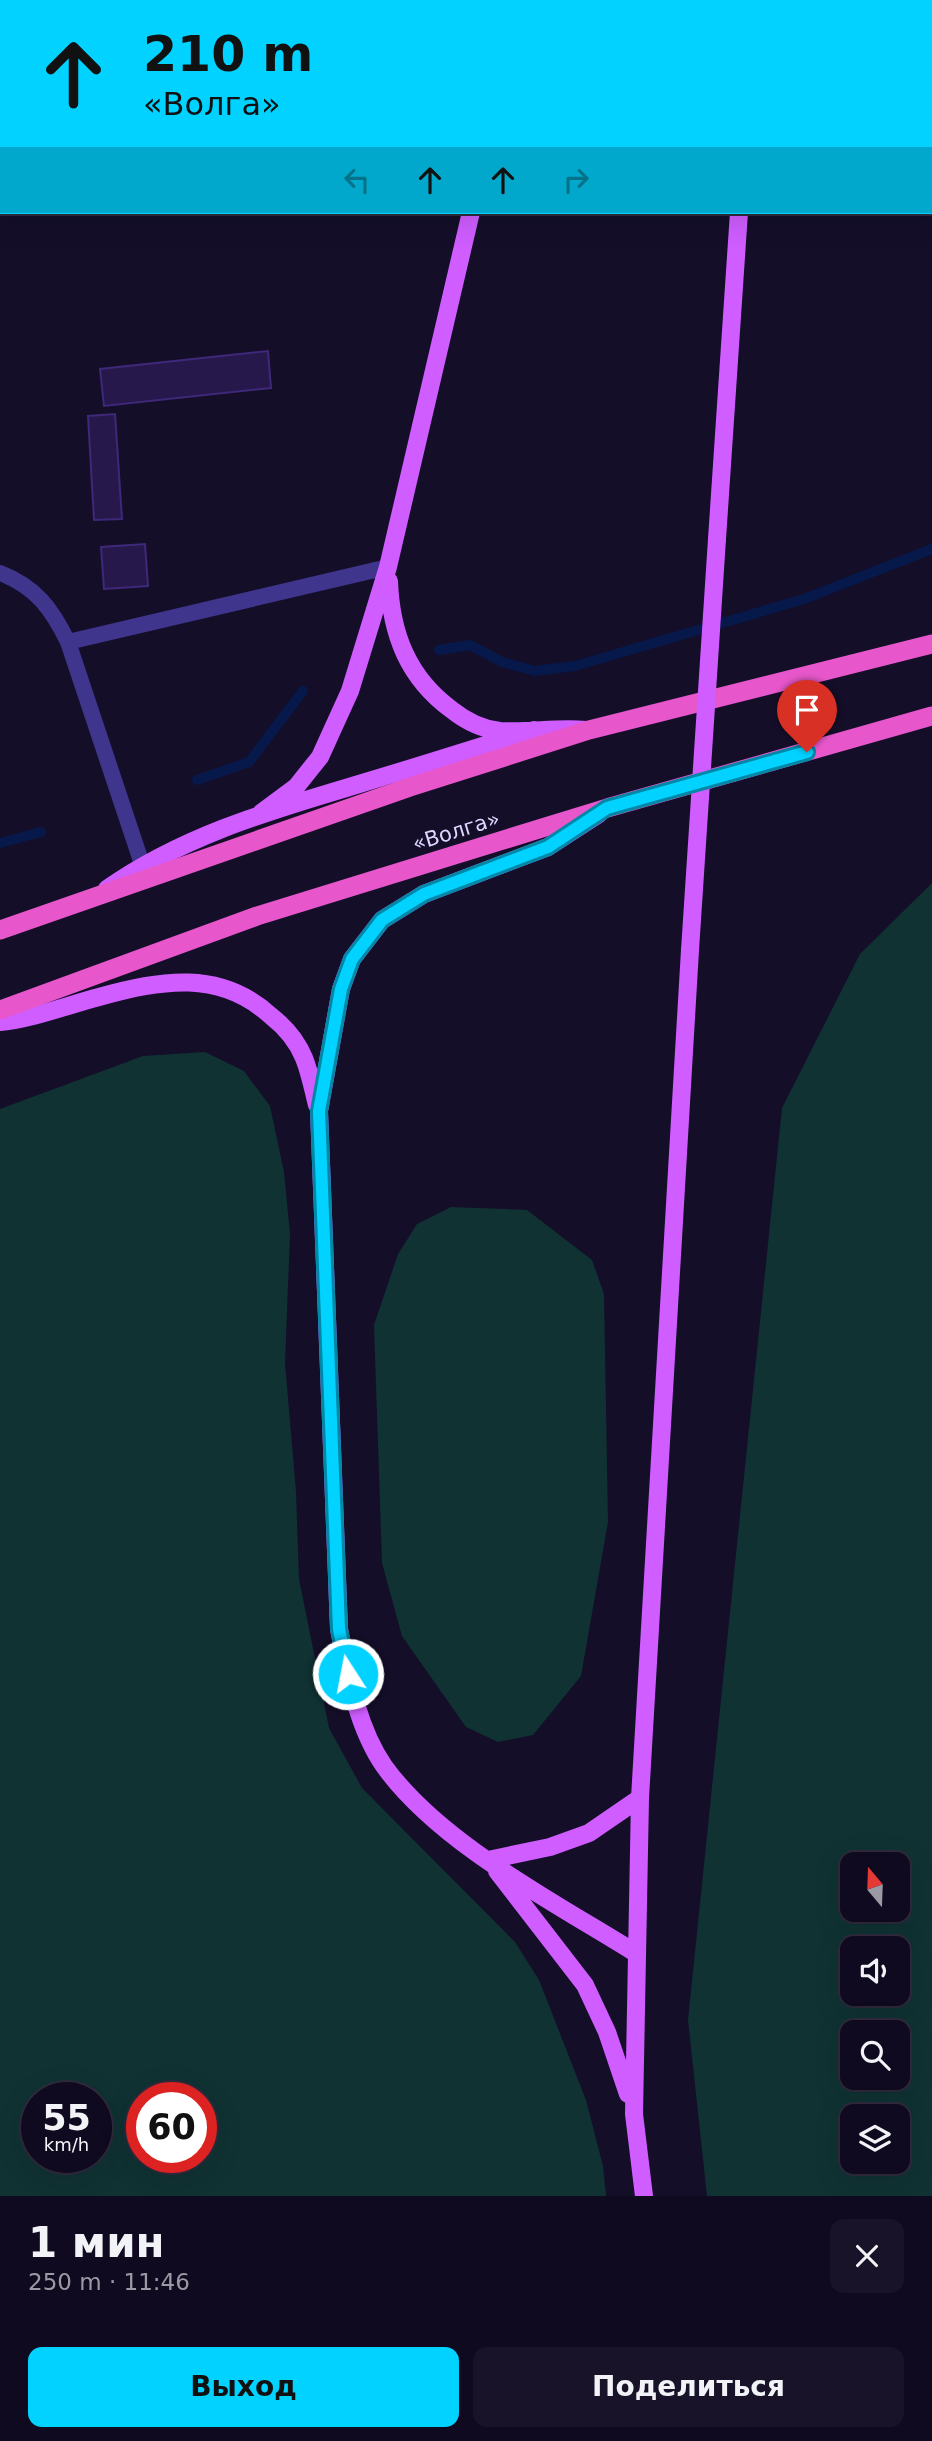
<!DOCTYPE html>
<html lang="ru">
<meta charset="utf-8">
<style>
:root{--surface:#0f0a1f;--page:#181328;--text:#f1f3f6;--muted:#9b9aa4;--line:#2f2b3d;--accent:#02d2ff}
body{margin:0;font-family:"DejaVu Sans",sans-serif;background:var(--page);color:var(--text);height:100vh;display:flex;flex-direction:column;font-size:26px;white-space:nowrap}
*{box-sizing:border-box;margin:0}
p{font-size:23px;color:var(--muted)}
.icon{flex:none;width:38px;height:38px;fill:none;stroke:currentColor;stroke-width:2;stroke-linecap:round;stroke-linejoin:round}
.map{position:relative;height:2196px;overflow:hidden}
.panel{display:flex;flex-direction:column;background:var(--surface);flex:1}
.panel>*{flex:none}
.top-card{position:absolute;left:0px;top:0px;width:933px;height:214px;box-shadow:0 7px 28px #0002,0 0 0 2px var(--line);background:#02d2ff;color:#111;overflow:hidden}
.needle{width:46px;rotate:341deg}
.tools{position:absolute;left:840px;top:1852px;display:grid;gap:14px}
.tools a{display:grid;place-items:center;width:70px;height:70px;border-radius:14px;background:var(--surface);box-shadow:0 7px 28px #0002,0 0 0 2px var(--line);font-size:35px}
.speed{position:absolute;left:21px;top:2082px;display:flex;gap:14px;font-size:35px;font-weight:700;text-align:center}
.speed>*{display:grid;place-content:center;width:91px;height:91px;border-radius:50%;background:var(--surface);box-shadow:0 7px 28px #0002,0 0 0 2px var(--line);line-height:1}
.speed small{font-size:18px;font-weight:400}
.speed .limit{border:10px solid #d22;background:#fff;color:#111}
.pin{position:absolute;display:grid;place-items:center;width:60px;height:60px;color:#fff;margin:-72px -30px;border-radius:50% 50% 50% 0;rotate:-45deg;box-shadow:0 0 7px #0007}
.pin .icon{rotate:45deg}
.me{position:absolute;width:77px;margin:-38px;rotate:349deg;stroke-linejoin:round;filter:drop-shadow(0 0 5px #0008)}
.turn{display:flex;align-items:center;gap:24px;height:147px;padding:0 28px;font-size:32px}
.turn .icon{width:91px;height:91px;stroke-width:2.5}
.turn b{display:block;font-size:49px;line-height:60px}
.lanes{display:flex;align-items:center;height:66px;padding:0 28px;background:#0003;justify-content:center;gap:35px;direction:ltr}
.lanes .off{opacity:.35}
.round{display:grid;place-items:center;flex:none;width:74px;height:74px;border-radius:14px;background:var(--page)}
.overview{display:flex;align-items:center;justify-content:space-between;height:119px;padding:0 28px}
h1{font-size:42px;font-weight:700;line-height:52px}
.button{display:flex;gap:14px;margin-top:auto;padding:14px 28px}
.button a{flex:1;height:80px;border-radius:14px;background:var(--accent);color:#111;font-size:28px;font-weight:700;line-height:80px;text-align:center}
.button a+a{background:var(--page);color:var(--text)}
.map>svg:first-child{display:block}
.green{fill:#103233;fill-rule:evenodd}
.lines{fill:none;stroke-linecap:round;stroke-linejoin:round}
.stream{stroke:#06194a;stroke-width:10}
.building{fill:#27184b;stroke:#3f2879;stroke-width:2}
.service{stroke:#3f358c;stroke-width:16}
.primary{stroke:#cf5dff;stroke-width:18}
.trunk{stroke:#e757cb;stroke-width:19}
.primary-bridge{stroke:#cf5dff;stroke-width:18}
.route-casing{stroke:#0188a6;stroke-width:18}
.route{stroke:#02d2ff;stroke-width:12}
.labels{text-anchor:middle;stroke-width:7;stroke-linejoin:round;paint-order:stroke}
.street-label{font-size:21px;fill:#ded6ff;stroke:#140e29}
</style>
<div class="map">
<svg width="932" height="2196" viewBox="0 0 932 2196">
<rect width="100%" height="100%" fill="#140e29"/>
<path class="green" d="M932,883V2196H707L688,2020L782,1108L860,954ZM852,1864H898V1909H852ZM852,1948H898V1993H852ZM852,2032H898V2077H852ZM852,2116H898V2161H852Z
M205,1052L244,1071L270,1106L284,1172L290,1234L285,1363L296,1492L299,1579L329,1728L362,1788L515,1942L539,1980L586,2100L603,2166L606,2196H0V1109L143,1056ZM37,2098H96V2158H37ZM142,2098H201V2158H142Z
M451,1207L527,1210L592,1260L604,1294L608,1522L581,1676L533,1735L498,1742L466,1727L402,1636L382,1563L374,1325L398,1254L417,1224Z"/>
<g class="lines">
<path class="stream" d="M439,650L470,645L502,662L535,671L575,666L804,599L932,549
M197,780L249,762L303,691
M0,843L41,832"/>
</g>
<path class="building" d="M268,351L271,388L104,406L100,369Z
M115,414L122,519L94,520L88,416Z
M145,544L148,586L104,589L101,547Z"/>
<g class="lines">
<path class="service" d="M0,573C36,587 52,609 68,642L142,864
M68,642L388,567"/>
<path class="primary" d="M520,2L521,0
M754,2V0
M717,539L739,212
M389,581C391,634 408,678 452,710C467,722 481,729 500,731C529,733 557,727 586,730
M261,813L296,787L320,757L350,691L388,567L471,212
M599,814L548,847L424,894L382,920L352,959L341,989L319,1111L339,1629C348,1674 357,1727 384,1766C440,1844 556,1903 637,1954
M107,889C180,838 262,813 346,788C409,769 471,750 534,730
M0,1022C35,1018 65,1006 99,997C161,980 220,969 271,1016C285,1027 297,1041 304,1058C310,1073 313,1089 317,1105
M488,1860L550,1847L589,1833L640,1798
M497,1871L585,1985L607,2032L628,2094
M644,2196L634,2114L640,1798L690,950"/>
<path class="trunk" d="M0,930L410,787L589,730L932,644
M0,1010L257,916L607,808L932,716"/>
<path class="primary-bridge" d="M690,950L717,539"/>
</g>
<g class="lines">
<defs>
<path id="route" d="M348,1674L339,1629L319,1111L341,989L352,959L382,920L424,894L548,847L607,808L807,752"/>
</defs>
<use href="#route" class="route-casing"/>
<use href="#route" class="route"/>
</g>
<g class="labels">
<g class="street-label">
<text transform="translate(456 831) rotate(-17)" y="7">«Волга»</text>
</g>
</g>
</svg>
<div class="tools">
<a><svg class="needle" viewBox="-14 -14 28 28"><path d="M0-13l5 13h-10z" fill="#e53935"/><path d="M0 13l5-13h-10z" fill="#9b9aa4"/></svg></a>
<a><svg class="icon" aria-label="sound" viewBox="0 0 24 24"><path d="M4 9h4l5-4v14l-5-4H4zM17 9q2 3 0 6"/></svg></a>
<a><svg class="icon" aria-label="search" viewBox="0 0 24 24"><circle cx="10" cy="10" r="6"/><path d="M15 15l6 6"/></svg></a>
<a><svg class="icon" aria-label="layers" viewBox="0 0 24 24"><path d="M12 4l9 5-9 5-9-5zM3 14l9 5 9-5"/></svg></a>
</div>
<div class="speed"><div>55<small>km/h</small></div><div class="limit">60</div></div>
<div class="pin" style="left:807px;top:752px;background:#d93025"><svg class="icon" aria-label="arrive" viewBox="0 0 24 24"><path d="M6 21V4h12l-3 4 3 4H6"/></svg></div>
<svg class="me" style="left:348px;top:1674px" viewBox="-20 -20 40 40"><circle r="17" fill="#02d2ff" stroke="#fff" stroke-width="3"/><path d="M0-11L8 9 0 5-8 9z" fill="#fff"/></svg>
<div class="top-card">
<div class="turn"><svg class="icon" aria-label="ahead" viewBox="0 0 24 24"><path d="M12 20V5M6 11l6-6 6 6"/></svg><div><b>210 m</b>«Волга»</div></div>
<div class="lanes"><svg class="icon off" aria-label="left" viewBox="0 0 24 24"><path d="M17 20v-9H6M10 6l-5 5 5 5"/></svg><svg class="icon" aria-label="ahead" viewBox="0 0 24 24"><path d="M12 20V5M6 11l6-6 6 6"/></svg><svg class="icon" aria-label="ahead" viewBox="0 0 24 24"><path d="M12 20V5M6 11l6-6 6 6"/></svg><svg class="icon off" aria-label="right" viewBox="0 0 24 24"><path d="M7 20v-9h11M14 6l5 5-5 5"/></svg></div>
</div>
</div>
<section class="panel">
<div class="overview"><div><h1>1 мин</h1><p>250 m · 11:46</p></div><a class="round"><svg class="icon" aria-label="close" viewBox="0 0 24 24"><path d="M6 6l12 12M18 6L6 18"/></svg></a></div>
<div class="button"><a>Выход</a><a>Поделиться</a></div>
</section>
